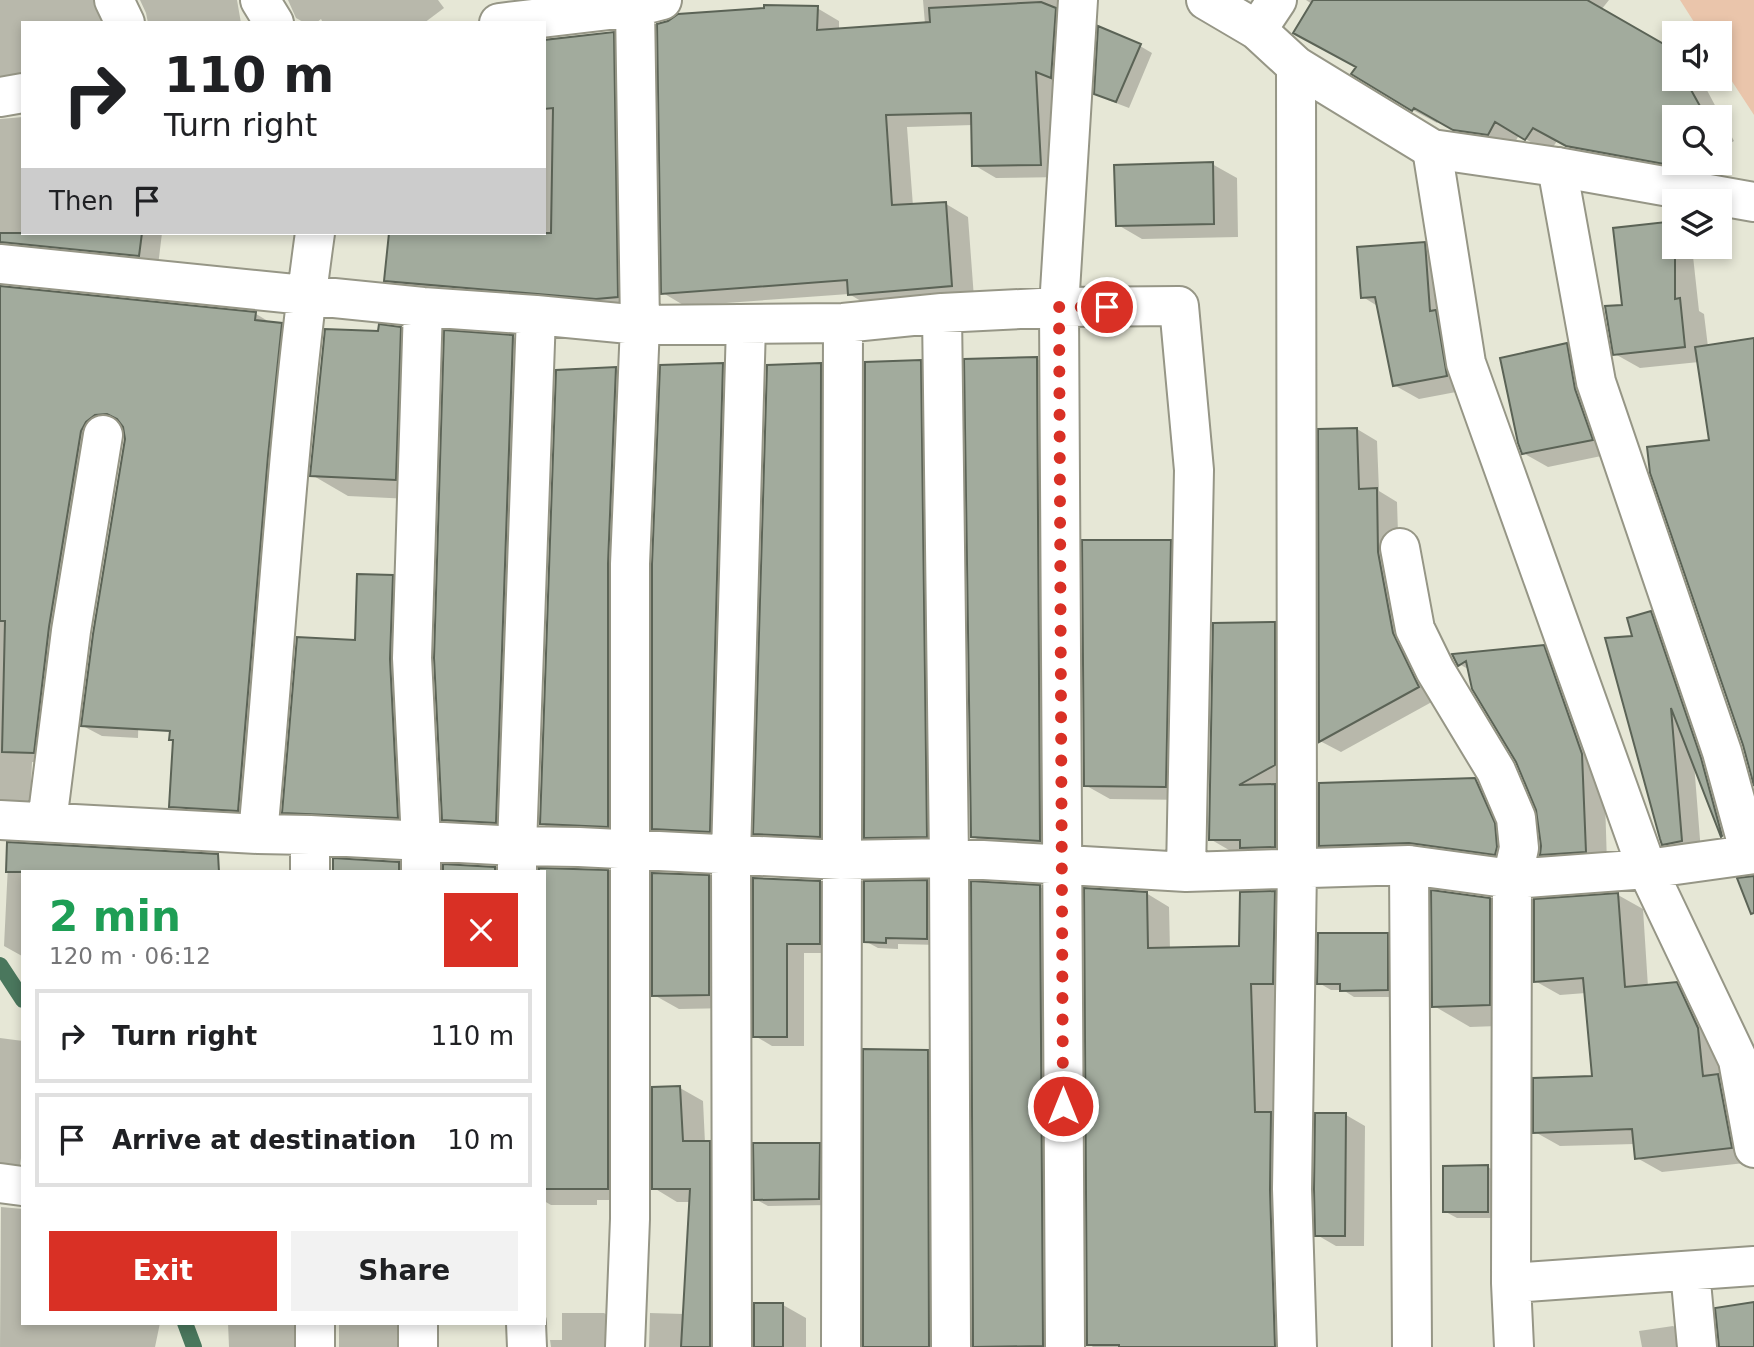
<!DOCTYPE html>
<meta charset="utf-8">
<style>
:root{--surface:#fff;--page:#f2f2f2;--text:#202124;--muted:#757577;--line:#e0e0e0;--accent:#d93025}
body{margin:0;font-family:"DejaVu Sans",sans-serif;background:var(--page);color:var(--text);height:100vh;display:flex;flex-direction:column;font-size:26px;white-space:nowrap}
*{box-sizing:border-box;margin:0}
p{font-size:23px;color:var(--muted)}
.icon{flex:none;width:38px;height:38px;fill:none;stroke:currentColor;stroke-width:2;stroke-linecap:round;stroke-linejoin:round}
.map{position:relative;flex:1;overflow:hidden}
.details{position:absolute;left:21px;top:870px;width:525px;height:455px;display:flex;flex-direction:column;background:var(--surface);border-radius:0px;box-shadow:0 4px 10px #0003}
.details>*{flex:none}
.banner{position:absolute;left:21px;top:21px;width:525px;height:214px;border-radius:0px;box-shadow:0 4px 10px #0003;background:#fff;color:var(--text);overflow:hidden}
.fabs{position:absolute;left:1662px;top:21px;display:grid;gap:14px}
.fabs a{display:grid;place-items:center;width:70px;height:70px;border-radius:0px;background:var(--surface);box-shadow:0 4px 10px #0003;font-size:35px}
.pin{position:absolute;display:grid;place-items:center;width:60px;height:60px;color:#fff;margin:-30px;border:4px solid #fff;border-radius:50%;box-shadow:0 2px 7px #0007}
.me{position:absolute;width:77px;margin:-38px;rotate:0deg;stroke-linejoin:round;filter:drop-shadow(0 0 5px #0008)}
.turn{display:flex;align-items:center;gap:24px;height:147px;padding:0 28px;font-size:32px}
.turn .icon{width:91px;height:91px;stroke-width:2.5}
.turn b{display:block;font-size:49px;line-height:60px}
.then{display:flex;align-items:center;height:66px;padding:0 28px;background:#0003;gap:14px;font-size:26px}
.round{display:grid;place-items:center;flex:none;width:74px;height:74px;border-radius:0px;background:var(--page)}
.overview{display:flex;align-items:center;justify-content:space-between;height:119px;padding:0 28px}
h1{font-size:42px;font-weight:600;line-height:52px;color:#1e9e55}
.action{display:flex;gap:14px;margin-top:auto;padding:14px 28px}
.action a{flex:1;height:80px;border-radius:0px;background:var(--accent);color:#fff;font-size:28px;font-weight:600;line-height:80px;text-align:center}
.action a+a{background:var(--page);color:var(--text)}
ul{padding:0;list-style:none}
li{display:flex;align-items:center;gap:21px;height:94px;margin:0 14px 10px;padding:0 14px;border:4px solid var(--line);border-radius:0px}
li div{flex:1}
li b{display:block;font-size:26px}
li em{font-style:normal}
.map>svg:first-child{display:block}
.green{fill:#eac5ab}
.shadow{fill:#0003}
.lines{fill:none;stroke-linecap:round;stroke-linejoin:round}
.stream{stroke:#4a775d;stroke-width:16}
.building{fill:#a2ab9d;stroke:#5b6356;stroke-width:2}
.street-casing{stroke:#969686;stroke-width:42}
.secondary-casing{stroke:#969686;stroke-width:42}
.street{stroke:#fff;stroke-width:38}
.secondary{stroke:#fff;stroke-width:38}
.route{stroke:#d93025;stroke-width:12;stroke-dasharray:0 21.6}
</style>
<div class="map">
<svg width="1754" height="1347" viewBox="0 0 1754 1347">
<rect width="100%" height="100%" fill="#e6e7d6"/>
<path class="green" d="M1680,0H1754V115L1720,63V33H1701Z"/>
<path class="shadow" d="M0,0H114L113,23H23V84L0,93Z
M140,0H237L241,23H148L146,13Z
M288,0H438L444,8L424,23H323L321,19L316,23H305L296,18Z
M923,0H1065L1063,177L996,178L974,165L973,125L907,127L913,206L946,204L968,217L974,298L871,307L849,294L685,306L663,293L817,8L839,21V30L925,24Z
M1306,0H1609L1601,10L1675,52V79H1701L1734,141L1720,149V117H1675V163H1696L1675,174L1592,159L1557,141L1549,153L1519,135L1512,148L1479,143L1439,120L1437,123L1413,110L1358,67L1312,4Z
M1100,29L1140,46L1152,53L1129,108L1108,100L1096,93Z
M613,33L635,46L639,309L408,293L386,280L391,233H544V41Z
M23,117V233H162L158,266L0,264V119Z
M1212,164L1237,178L1238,237L1142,239L1118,225Z
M1424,243L1449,258L1472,389L1419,399L1394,385L1379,307L1363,297Z
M1675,247H1692L1699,311L1704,314L1708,347L1754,340V779L1711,441L1699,362L1640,368L1615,354L1624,306Z
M0,287L256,314L273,324L281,325L300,335L257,821L204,818L185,807L180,694H139L138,738L102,736L83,726L126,439L123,424H115L52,763L32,762L30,809H0Z
M400,328L436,349L431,500L348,496L312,475L380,333Z
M513,337L535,350L518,835L466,832L444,819Z
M1566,344L1591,359L1616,453L1548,467L1523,453Z
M1037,359L1061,373L1064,854L997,850L972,836Z
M920,362L944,376L950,849L890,851L866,837Z
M723,365L737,373L724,839L669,836L654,828Z
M821,365L844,378L843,849L778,846L755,833Z
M616,369L637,381L629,838L563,836L541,823Z
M1357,429L1377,441L1379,491L1397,502L1399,565L1439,698L1341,752L1320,741Z
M1170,542L1195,556L1190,800L1110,799L1085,785Z
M392,577L417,591L422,831L309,826L284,812L357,642Z
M1651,613L1670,624L1740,845L1723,835L1694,763L1701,852L1683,855L1663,844L1634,637Z
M1274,624L1293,635V776L1274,786L1293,796V857L1260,858L1246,850H1229L1210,839Z
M1543,647L1566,660L1604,767L1607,864L1564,867L1542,854L1538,809L1518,762L1470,670L1459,664L1455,656Z
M1474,780L1500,795L1521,862L1346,859L1321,845Z
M9,844L23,872L22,956L4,946Z
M544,872H608L627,883V1200H597V1205H551L544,1201Z
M709,877L734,892V1008L679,1009L654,995Z
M755,879L820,883L837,892L836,953H804V1046H772L755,1036Z
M927,882L939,889V945L898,944V949L878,948L865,941Z
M1040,887L1064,901L1067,1347H975Z
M1146,893L1169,907L1170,950L1241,948L1274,893L1297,906L1296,996H1274L1278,1118L1297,1347H1093L1089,1344Z
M1618,895L1643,909L1648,987L1676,984L1702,999L1754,1162L1662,1172L1637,1158L1635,1144L1560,1146L1535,1132L1594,1077L1586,993L1560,995L1535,981Z
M1489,900L1526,921V1025L1470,1027L1434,1006Z
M1387,935L1399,942L1400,997H1354L1343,990H1331L1319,983Z
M0,1038L23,1041V1143L19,1173L0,1188Z
M927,1051L950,1065L952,1347H865Z
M680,1088L703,1101L705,1143H709L732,1156L733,1347H649L650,1313L684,1314L691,1202H677L654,1188Z
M1346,1115L1365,1126L1364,1246H1336L1317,1235Z
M819,1145L831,1152V1205L768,1206L755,1199Z
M1488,1167L1500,1174V1218H1457L1444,1211Z
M1,1207L23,1209V1323H160L155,1347H0Z
M783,1305L806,1318V1347H756Z
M562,1313H604L627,1326L626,1347H551L550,1340H562Z
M228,1323H315L312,1347H229Z
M339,1323H419L415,1347H339Z
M1673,1326L1694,1339L1695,1347H1642L1639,1331Z"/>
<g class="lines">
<path class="stream" d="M0,965L23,1000
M185,1323L194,1347"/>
</g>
<path class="building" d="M1313,0H1587L1667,46L1675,60V79H1685L1706,117H1675V166L1566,146L1533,128L1525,140L1495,122L1488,135L1453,130L1414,108L1412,111L1351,74L1356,67L1293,33Z
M1041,2L1056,8L1051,78L1036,72L1041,165L972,166L971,113L886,115L892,205L946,202L952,286L848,295L847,280L661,294L657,24L668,21L678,14L764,8V5L818,6L817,30L930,22L929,8Z
M1098,26L1141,44L1116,102L1094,94Z
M614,32L618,297L596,299L384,281L389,233H551L553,108L544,109V40Z
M1213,162L1214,224L1116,226L1114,165Z
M1675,221V299L1680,298L1685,347L1613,355L1605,306L1622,305L1613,228Z
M0,233H142L139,256L0,242Z
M1425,242L1430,311L1436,310L1447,376L1393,386L1375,297L1361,298L1357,247Z
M0,286L256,312L255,320L282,323L268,456L238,811L169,807L173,740H169L170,731L81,726L93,634L125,439L123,427L117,419L107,414L95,415L86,422L81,431L49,627L34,753L2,752L5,621H0Z
M379,324L401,327L396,480L310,476L325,329L378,331Z
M444,330L513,335L496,823L442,820L434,658Z
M1754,338V786L1743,745L1650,473L1647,447L1709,440L1695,347Z
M1567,343L1575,389L1593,440L1522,454L1518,443L1500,358Z
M1037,357L1040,841L971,837L964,359Z
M921,360L927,837L864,838L865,362Z
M723,363L710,832L652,829V564L660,365Z
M821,363L820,837L753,834L767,365Z
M616,367L608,564V827L540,824L556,370Z
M1357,428L1359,489L1377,488L1378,552L1393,633L1419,687L1319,742L1318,429Z
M1082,540H1171L1166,787L1084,786Z
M357,574L393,575L390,659L398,818L282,813L297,637L355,640Z
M1651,611L1701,758L1722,836L1721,837L1671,708L1682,841L1662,845L1660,839L1605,638L1632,636L1627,618Z
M1275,622V765L1239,785L1275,784V847L1240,848V840H1209L1213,623Z
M1544,645L1582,754L1586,852L1540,855L1541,846L1536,810L1516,762L1472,689L1466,661L1458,666L1452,654Z
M1475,778L1495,823L1497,847L1495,855L1409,843L1319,846V783Z
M7,842L218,854L219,872H6Z
M333,858L399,862V872H333Z
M443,864L495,867V872H443Z
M539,868L608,870V1189H544V872H539Z
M652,873L709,875V995L652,996Z
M1754,876V913L1751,914L1737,878Z
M753,878L820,881V944H787V1037H753Z
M927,880V939L886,938V943L864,942V881Z
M971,881L1040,885L1043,1346L973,1347Z
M1084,888L1147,892L1148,948L1239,946L1240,892L1275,891L1273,984H1251L1255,1112H1271L1270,1190L1275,1347H1119V1345H1087Z
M1431,890L1490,898V1005L1432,1007Z
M1618,893L1625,987L1677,982L1698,1028L1703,1076L1718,1074L1732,1148L1635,1159L1632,1129L1533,1133V1078L1592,1076L1583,978L1534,982V899Z
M1318,933H1388V990L1340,991V984H1317Z
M863,1049L928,1050L929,1347H863Z
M680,1086L683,1141H710V1347H681L690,1189H652V1087Z
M1315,1113H1346L1345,1236H1315L1314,1189Z
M753,1143H820L819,1199L754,1200Z
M1488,1165V1212H1443V1166Z
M1754,1302V1347H1719L1715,1308Z
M754,1303H783V1347H754Z"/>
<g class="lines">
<defs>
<path id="street" d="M114,0L125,23
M260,0L274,23
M499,23L635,7L662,0
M1257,30L1277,0
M1296,66L1297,868L1292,1189L1297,1347
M0,97L23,93
M1432,149L1466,363L1647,869L1738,1060L1754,1148
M1557,167L1596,382L1722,752L1750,854
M0,264L423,307L536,315L640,325L843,323L942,313L1059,307L1179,306L1194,470L1186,872
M942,313L949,858L951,1347
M1400,548L1415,629L1435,670L1496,771L1516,818L1519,848L1512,879L1511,1283L1514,1347
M0,820L258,834L310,835L517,846L579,847L841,860L949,858L1186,872L1409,865L1512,879L1647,869L1754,854
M47,822L71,631L103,435
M258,834C277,634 287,432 315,233
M310,835V872
M1409,865L1412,1347
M421,872V840L412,658L423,307
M517,872V846L536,315
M0,1183L22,1186
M1690,1271L1697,1347
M1511,1283L1754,1266
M315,1323V1347
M526,1323L527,1347
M418,1347V1323
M625,1347L630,1219V564L640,325L635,7L630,0
M732,1347L731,855L746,325
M841,1347L843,323
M1065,1347L1059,307L1078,0"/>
<path id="secondary" d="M1206,0L1257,30L1296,66L1432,149L1557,167L1754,202"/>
</defs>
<use href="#street" class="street-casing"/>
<use href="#secondary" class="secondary-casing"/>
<use href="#street" class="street"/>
<use href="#secondary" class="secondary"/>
</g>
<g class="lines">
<path class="route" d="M1063,1106L1059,307H1107"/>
</g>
</svg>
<div class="fabs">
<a><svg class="icon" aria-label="sound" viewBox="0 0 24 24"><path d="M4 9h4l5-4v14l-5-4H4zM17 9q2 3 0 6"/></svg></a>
<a><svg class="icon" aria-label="search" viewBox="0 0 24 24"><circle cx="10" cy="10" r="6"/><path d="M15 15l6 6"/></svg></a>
<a><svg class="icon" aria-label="layers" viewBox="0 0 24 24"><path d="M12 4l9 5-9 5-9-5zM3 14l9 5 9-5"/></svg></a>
</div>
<div class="pin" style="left:1107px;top:307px;background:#d93025"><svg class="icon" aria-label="arrive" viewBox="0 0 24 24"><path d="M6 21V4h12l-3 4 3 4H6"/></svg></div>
<svg class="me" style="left:1063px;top:1106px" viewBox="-20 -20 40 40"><circle r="17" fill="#d93025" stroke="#fff" stroke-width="3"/><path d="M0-11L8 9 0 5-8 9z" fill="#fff"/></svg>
<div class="banner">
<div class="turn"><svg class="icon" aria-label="right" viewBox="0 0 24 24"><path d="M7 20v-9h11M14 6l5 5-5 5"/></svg><div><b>110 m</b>Turn right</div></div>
<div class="then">Then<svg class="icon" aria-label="arrive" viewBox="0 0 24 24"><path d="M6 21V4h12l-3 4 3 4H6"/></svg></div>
</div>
<section class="details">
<div class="overview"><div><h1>2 min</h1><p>120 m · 06:12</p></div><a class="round" style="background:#d93025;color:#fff"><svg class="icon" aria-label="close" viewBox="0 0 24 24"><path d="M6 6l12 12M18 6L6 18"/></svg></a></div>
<ul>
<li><svg class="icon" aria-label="right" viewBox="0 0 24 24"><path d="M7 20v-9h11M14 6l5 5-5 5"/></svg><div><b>Turn right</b></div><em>110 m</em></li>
<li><svg class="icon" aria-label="arrive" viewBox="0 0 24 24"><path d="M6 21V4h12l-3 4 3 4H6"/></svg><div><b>Arrive at destination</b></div><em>10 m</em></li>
</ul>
<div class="action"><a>Exit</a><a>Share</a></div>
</section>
</div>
